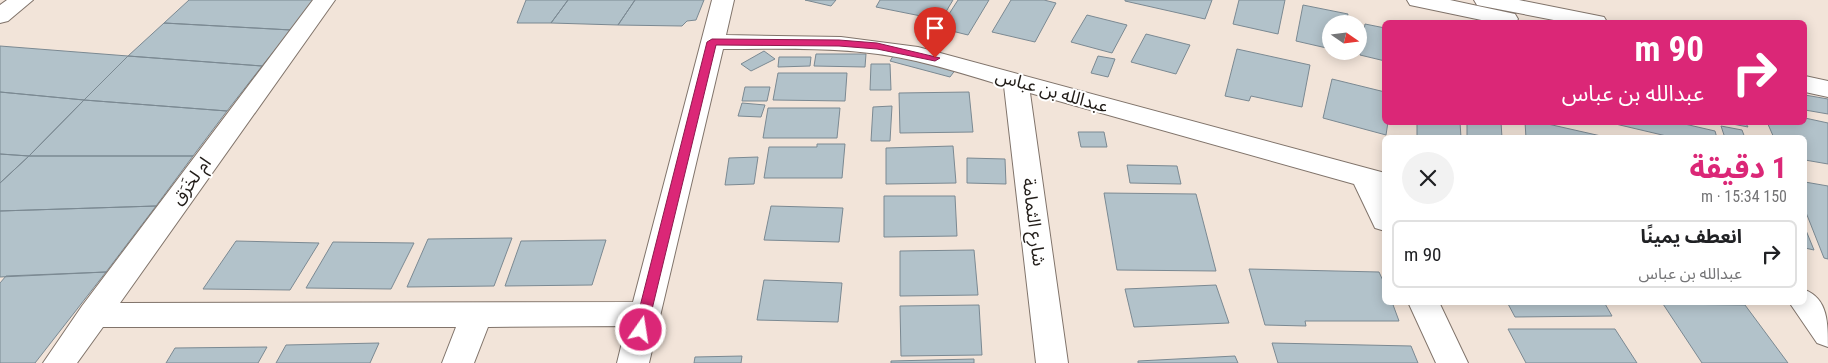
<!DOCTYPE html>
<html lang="ar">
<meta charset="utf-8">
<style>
:root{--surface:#fff;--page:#f2f2f2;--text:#202124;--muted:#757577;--line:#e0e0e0;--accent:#db2777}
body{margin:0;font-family:"Roboto Condensed","Noto Sans Arabic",sans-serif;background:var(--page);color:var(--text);direction:rtl;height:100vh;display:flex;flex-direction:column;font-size:19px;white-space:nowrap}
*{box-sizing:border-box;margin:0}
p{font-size:16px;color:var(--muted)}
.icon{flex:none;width:28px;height:28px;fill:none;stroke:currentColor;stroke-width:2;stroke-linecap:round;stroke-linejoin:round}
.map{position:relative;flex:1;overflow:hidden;direction:ltr}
.side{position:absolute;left:1382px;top:135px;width:425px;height:170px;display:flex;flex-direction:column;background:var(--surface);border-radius:8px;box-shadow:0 2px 12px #0003;direction:rtl}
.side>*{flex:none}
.guide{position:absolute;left:1382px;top:20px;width:425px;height:105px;border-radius:8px;box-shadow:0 2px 12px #0003;direction:rtl;background:#db2777;color:#fff;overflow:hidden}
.needle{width:32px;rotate:104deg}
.fabs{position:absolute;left:1322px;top:15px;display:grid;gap:10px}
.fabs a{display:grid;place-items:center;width:45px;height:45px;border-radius:50%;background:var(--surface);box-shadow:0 2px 12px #0003;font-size:25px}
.pin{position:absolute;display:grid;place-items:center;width:42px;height:42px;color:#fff;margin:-51px -21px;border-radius:50% 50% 50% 0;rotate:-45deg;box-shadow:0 0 5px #0007}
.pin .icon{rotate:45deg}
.me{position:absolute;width:55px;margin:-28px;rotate:13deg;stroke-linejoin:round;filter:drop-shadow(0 0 4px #0008)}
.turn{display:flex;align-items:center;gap:18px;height:105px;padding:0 20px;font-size:22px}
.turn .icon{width:65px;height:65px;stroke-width:2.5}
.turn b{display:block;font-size:35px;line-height:42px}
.round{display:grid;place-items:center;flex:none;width:52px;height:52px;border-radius:26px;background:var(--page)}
.overview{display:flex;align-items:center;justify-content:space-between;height:85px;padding:0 20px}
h1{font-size:30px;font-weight:700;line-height:38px;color:var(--accent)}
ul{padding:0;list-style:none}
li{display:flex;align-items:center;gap:15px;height:68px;margin:0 10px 8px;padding:0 10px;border:2px solid var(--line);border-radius:8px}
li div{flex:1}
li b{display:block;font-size:19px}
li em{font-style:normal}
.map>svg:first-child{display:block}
.building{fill:#b2c2ca;stroke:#7b8992}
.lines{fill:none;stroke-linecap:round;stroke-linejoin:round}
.minor-casing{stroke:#81746b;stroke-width:2}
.minor{fill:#fff;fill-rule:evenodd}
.route{fill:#db2777;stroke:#8e194d}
.labels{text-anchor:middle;stroke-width:4;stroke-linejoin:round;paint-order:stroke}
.street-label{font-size:18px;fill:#211c18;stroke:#fff}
</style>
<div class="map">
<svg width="1828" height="363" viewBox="0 0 1828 363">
<rect width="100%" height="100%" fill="#f2e4d9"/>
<path class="building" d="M189,0H313L291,30L164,23Z
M526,0H568L551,23H517Z
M568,0H635L618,25L551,23Z
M635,0H704L696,20L687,21L682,26L618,25Z
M805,0H836L831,6Z
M880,0H953L941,20L876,7Z
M958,0H989L968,35L940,28Z
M1011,0H1044L1056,3L1035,42L992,32Z
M1212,0L1205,19L1125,1V0Z
M1239,0H1285L1278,34L1233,24Z
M1303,5L1348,14L1346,24H1331V49L1296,41Z
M1087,15L1127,25L1112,53L1071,42Z
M164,23L291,30L262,66L128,56Z
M1365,24L1385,28V61L1360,55Z
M1146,34L1190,45L1176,74L1131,62Z
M0,46L128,56L84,100L0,92Z
M1237,49L1310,65L1302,107L1251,96L1249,101L1225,96Z
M764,51L775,59L751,71L741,64Z
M895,53L956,69L950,77L890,61Z
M816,54H866L865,67L814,66Z
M128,56L262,66L227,111L84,100Z
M1098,56L1115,59L1108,77L1091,73Z
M779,57H811L810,66L778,67Z
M871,64H890L891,90H870Z
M778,73H847L845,101L773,100Z
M1332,79L1385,92V122H1388L1386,135L1323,118Z
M745,87H770L767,101H742Z
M0,92L84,100L29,156L0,154Z
M969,92L973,132L900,133L899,93Z
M1805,95L1828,99V114L1805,110Z
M84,100L227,111L193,156H29Z
M742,103L765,105L761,117L738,116Z
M892,106L890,141H871L873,107Z
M768,108H840L837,138H763Z
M1805,118L1828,123V164L1805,160V138H1774L1767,122H1805Z
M1417,122H1460L1461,138H1417Z
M1467,122H1501L1502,138H1467Z
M1525,122H1539L1601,136V138H1526Z
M1676,122L1715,131L1717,138H1675L1607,122Z
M1745,122L1748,127L1722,122Z
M1721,126L1742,130L1745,138H1725Z
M1078,132H1104L1107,147H1081Z
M817,144H845L842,178H764L769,147H817Z
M953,146L956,183L886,184V148Z
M0,154L29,156L0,183Z
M29,156H193L156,206L0,211V183Z
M758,157L754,184L725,185L729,158Z
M967,158L1005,159L1006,184L967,183Z
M1127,165L1177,166L1181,184L1130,183Z
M1805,182L1828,186V259L1824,258L1805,210Z
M1104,193L1196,194L1216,271L1117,270Z
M884,196H955L957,236L884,237Z
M156,206L106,272L0,277V211Z
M771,206L843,208L839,242L764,240Z
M1805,228L1814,250L1805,248Z
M512,238L494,286L407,287L428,239Z
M606,240L592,285L505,286L521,241Z
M236,241L319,243L290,290L203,289Z
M333,242L414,243L391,289L306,288Z
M974,250L978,295L900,296V251Z
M1249,269L1379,272L1385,285V302H1392L1399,321H1305L1306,326L1265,325Z
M106,272L35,363H0V283L6,276Z
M764,280L842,283L838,322L757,320Z
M1216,285L1229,323L1134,327L1125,289Z
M1507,302H1604L1612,316L1515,317Z
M1663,304L1745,305L1788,363H1702Z
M979,305L982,355L901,356L900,306Z
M1508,329H1615L1637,363H1526Z
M379,343L370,363H276L286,345Z
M1272,343L1411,346L1418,363H1278Z
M267,347L258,363H166L175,348Z
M742,356L741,363H694L695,357Z
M1235,356L1238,363H1138V361Z
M974,359V363H891V361Z"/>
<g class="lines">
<defs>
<path id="minor" d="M7,0H33L8,21L0,23V5Z
M313,0H335L120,303L633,302L712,0H734L726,35L841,37L918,47L1385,173V231L1375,228L1354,184L1030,93L1068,363H1036L1004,86C975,77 946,68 916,61C854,46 786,49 723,49L649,363H617L626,326L488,327L474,363H442L456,327H103L77,363H43L82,306Z
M1407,0H1450L1515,14L1518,19L1516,22H1491L1410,5Z
M1474,0H1519L1604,17L1607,22H1564L1477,5Z
M1805,76L1828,81V97L1805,92Z
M1805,290C1828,299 1828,323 1828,347L1817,343L1789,302H1805Z
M1408,302H1439L1468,363H1436Z"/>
</defs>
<use href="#minor" class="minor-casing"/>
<use href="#minor" class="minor"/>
</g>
<path class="route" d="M712,39L839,40L877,43L940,58L935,61L877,49L839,46L716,45L647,330L641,336L634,330L707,42Z"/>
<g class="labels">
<g class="street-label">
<text transform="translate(1052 91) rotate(16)" y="6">عبدالله بن عباس</text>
<text transform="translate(191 181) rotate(-54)" y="6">ام لخَرَق</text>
<text transform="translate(1034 222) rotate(83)" y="6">شارع الثمامة</text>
</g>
</g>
</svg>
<div class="fabs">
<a><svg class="needle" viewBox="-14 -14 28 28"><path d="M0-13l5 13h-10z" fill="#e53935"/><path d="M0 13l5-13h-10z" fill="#757577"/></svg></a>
</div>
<div class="pin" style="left:935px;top:58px;background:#d93025"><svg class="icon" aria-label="arrive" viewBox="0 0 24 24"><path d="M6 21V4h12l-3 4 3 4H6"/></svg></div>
<svg class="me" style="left:641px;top:330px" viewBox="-20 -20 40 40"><circle r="17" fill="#db2777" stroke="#fff" stroke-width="3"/><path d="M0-11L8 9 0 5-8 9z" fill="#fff"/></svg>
<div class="guide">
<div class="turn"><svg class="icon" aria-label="right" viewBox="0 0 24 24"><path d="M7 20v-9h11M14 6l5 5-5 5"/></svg><div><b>90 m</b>عبدالله بن عباس</div></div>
</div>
<section class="side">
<div class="overview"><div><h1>1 دقيقة</h1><p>150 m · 15:34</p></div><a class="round"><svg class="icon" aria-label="close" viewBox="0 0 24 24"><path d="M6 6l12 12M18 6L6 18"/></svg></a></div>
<ul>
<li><svg class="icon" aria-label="right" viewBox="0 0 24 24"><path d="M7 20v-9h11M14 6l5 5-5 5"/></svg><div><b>انعطف يمينًا</b><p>عبدالله بن عباس</p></div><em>90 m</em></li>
</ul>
</section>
</div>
